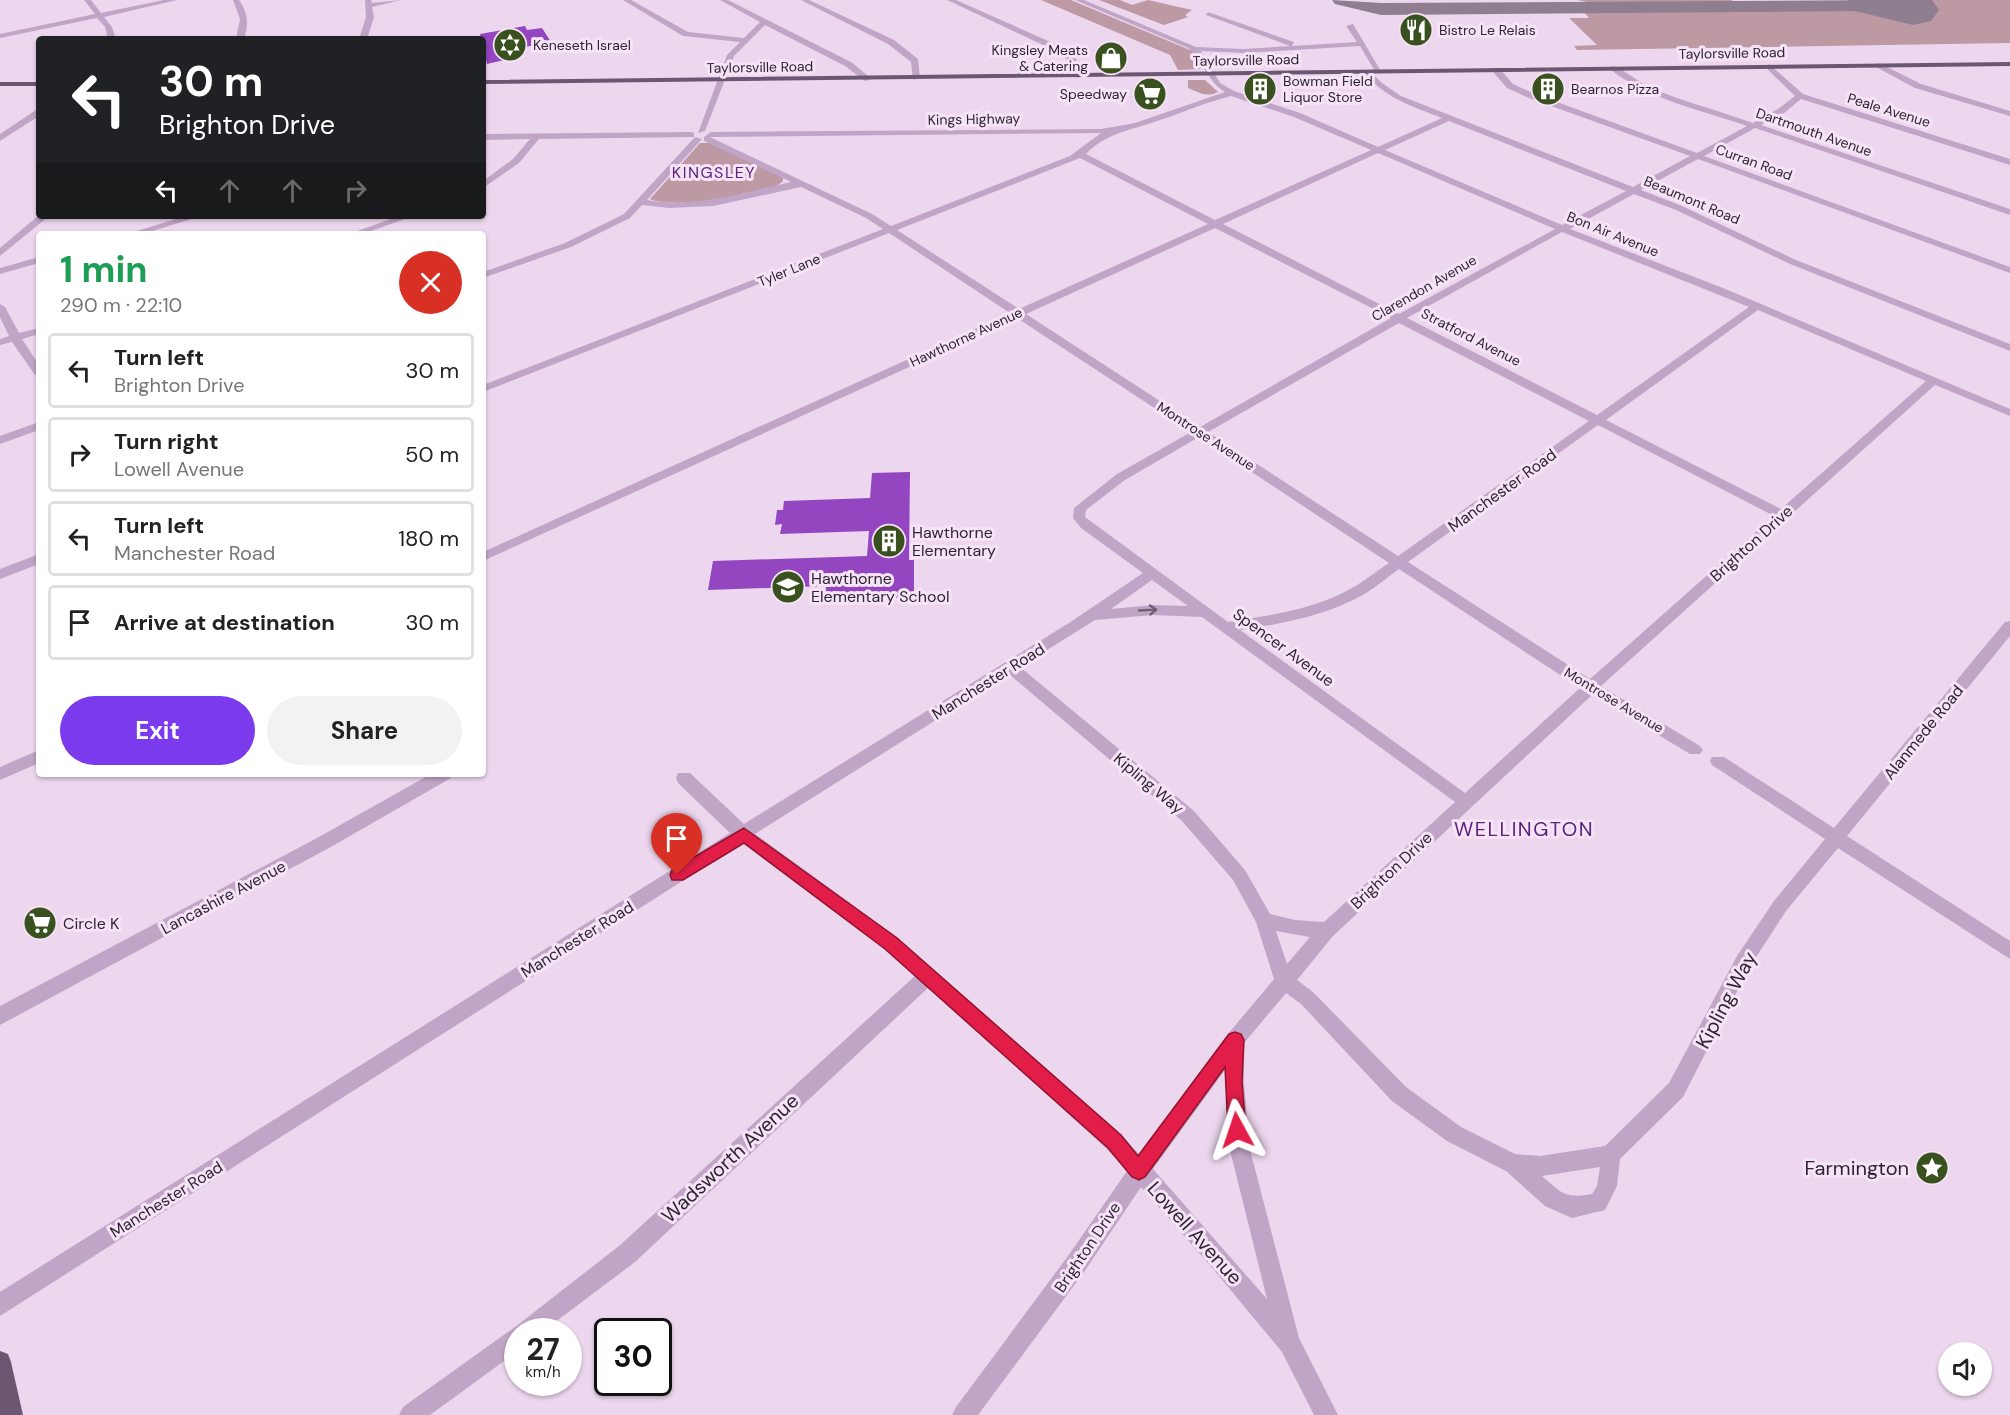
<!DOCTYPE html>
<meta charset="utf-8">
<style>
:root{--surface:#fff;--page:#f2f2f2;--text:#222;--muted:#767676;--line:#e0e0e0;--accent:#7c3aed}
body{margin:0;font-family:"DM Sans",sans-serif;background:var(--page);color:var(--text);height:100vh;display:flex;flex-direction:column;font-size:22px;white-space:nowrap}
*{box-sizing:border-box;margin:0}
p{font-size:20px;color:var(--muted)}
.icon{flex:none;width:33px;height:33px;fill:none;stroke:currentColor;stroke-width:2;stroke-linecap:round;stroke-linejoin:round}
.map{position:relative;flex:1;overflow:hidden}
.details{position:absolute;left:36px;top:231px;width:450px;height:546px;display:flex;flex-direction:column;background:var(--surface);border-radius:6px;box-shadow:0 2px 4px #0004}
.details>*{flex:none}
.banner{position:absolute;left:36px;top:36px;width:450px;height:183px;border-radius:6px;box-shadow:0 2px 4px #0004;background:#202124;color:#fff;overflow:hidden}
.buttons{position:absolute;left:1938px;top:1342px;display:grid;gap:12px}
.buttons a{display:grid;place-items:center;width:54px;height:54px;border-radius:50%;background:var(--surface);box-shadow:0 2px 4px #0004;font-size:30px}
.speed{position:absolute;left:504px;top:1318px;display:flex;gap:12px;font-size:30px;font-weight:700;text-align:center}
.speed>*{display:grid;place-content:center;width:78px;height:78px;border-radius:50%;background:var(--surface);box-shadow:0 2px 4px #0004;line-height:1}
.speed small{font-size:15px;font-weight:400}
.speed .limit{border:3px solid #111;border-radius:9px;background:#fff;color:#111}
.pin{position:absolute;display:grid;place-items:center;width:51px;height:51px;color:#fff;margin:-62px -26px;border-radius:50% 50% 50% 0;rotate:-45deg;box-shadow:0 0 6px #0007}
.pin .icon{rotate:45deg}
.me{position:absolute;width:66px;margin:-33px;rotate:355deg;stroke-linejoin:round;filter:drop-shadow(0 0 4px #0008)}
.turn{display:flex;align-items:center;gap:21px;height:126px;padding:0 24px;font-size:27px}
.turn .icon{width:78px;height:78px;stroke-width:2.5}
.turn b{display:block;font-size:42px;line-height:51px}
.lanes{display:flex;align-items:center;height:57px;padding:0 24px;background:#0003;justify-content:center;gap:30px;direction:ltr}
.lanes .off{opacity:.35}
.round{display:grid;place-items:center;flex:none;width:63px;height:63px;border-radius:32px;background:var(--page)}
.overview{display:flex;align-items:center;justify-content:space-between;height:102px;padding:0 24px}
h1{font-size:36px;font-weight:700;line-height:45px;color:#1e9e55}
.cta{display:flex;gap:12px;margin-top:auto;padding:12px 24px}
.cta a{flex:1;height:69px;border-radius:36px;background:var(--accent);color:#fff;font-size:24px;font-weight:700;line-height:69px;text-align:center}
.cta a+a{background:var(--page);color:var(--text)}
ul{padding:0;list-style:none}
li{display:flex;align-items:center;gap:18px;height:75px;margin:0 12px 9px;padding:0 12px;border:3px solid var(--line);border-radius:6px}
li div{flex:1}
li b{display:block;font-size:22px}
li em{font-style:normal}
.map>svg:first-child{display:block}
.green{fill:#bd99a3}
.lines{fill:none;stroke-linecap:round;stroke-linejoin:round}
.taxiway{fill:#8e7e90;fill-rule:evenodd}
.runway{fill:#8e7e90;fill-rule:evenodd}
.building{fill:#9346bf}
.street{fill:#c1a5c6;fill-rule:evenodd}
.primary{fill:#6c5773;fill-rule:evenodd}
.oneway{stroke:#705f75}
.route{fill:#e11d48;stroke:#92132f;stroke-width:1.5}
.labels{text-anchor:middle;stroke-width:6;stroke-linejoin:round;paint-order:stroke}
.far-poi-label{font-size:14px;fill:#2e2532;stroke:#f6e3f7;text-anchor:start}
.far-street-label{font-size:14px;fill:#2e2532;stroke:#f6e3f7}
.far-quarter-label{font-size:16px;letter-spacing:1.5px;fill:#5b237c;stroke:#f6e3f7}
.street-label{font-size:16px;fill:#2e2532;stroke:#f6e3f7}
.poi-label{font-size:16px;fill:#2e2532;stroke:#f6e3f7;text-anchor:start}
.quarter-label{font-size:20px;letter-spacing:1.5px;fill:#5b237c;stroke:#f6e3f7}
.near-street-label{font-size:20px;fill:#2e2532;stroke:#f6e3f7}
.near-poi-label{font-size:20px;fill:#2e2532;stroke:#f6e3f7;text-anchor:end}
</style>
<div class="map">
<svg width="2010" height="1415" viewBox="0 0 2010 1415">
<rect width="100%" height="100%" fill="#edd7ef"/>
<path class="green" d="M1041,0H1071L1197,53L1202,69L1178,70L1170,55Z
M1099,0H1120L1132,5L1148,0L1192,10L1185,15L1188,17L1164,25Z
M1577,0H1733L1729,3L1597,4Z
M1900,0H2010V43L1577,50L1574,46L1597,45L1569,18H1589L1584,12H1601L1891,9L1909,12L1917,7Z
M1188,80H1205L1218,92C1207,98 1198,92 1188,88Z
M700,143H709L783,176V181C766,198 671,209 650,199Z"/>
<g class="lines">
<path class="taxiway" d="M1332,0L1381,3L1889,0L1886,4L1865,11L1381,15L1335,4Z"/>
<path class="runway" d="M1848,0H1932L1939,10L1931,21L1913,25L1855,11Z"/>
</g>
<path class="building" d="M525,26L527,30L542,28L551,42L525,47L513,58L487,64L480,34Z
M910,472L909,560H914V597L825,600L826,586L708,590L713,561L867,556L869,531L780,534L782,524L775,525L777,510H783L784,501L870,498L872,473Z"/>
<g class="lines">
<path class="street" d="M84,0H91L101,13L164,0H177L104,17L112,27L116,39H108L105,27L97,18L0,38V34L95,14Z
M233,0H239C248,13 249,24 244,39H236L240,19Z
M365,0H371L372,3L401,0L372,7L374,17L367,39H359L366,17Z
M623,0H631L688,32L744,38L760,22L720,0H728L851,62L872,79L865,81L845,66L765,25L734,56L705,131L698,133L727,55L740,42L683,36Z
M801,0H809L894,40L918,59L920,78L913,80L911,62L888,44Z
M947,0H956L1064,48L1076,59L1084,76L1077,78L1070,62L1058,52Z
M1075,0H1084L1196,47L1243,49L1290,46L1206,15L1208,12L1294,42L1292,46L1357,42L1346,26L1353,24L1382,73H1376L1360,46L1243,53L1201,51L1220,83L1234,91L1300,113L1378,147L1442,118C1412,106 1384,98 1364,72L1368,70L1382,83L1401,96L1633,187L1690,156L1529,98L1507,88L1493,72V68H1499L1513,84L1535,94L1697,153L1747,126C1702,110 1649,100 1611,70V66C1620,66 1641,84 1651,88C1684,102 1720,111 1753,123L1778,109L1795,96L1766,68L1769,64L1803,94L2010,159V165L1801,99L1784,113L1761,125L2010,209V215L1755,128L1704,156L2010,267V273L1698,159L1641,190L1682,206L1796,260L2010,344V351L1790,264L1676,210L1634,194L1570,229L1723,288L2010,409V416L1935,385L1601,686L1700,746L1703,750L1700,754H1690L1592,695L1333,936L1297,980L1313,992L1406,1087L1461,1127L1515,1154L1540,1156L1605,1146L1669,1083L1737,956L1774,901L1825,839L1712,765L1710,761L1712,757H1724L1834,828L2005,622L2010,621V636L1847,836L2010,941V959L1838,848L1786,911L1749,968L1683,1097L1620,1159L1617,1186L1605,1210L1572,1218L1565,1215L1545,1206L1506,1171L1447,1141L1392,1101L1301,1004L1286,993L1244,1043V1082L1249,1146L1299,1338L1338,1415H1314L1282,1352L1209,1264L1141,1187L1084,1272L978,1415H952L956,1407L1068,1256L1127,1171L1107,1149L929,987L635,1262L542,1332H518V1351L430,1415H399L403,1407L515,1327L619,1246L916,975L885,949L742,843L0,1316V1292L730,833L678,783L676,778L678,773H690L744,824L1072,621L1143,573L1081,528L1073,518L1074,508L1117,474L1191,432L1017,318L483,561V552L1010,313L889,233L483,392V385L883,229L866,218L801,187L713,206L669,208L642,205L630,218L571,247L483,278V272L565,243L624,214L695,137L702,139L647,200C697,209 742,192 791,182L704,141V137L711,132L1101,129L1135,123L1225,92C1207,81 1203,61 1188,48ZM1231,96L1294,117L1371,150L1215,220L1086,154C1107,132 1133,130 1160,120C1184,112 1207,102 1231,96ZM1449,121L1626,191L1562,225L1385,150ZM1101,133L1070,156L891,226L872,214L710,137ZM1378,153L1555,229L1399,314L1223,224ZM1080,158L1208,224L1019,309L897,230ZM1215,228L1391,318L1200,427L1026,314ZM1562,232L1749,307L1597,415L1407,318ZM1758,310L1926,381L1781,509L1606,420ZM1399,323L1589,421L1398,556L1208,432ZM1598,425L1774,516L1590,679L1408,562ZM1199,437L1389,563C1376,571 1364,582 1350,589C1313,610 1270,615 1228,622L1085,517L1086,510L1125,480ZM1399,569L1580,688L1465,793L1240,630C1281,624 1324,616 1361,596C1374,589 1386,578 1399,569ZM1152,580L1188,606L1153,605L1111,609ZM1153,615L1202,617L1455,802L1324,922L1295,920L1270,914L1245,870L1194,811L1020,667L1095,620ZM1009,674L1182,821L1233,880L1256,922L1274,979L1228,1034L1139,1154L1121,1135L897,937L755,834ZM1276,931L1310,937L1287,964ZM1225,1070L1229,1146L1267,1299L1153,1169ZM1600,1167L1597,1186L1592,1194C1565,1199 1561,1193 1542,1176Z
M1879,63L1921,84L2010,111V116L1915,88L1876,67Z
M36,110H39V116L0,141V134Z
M691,132L694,133V137L539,139L519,163L483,188V181L513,159L530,139L483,140V134Z
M39,215L49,216L0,256V248Z
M186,216H201L143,234H127Z
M399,216H413L363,234H349Z
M39,257V263L0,274V268Z
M0,304L5,307L19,333L39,328V334L22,339L39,365V376L35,375L12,342L0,345V339L9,336L0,317Z
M39,422V430L0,444V436Z
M39,554V564L0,579V569Z
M39,750V763L0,780V767Z
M431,774H453L451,778L329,848L0,1025V1006L317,838Z"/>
<path class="primary" d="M2010,62V66L483,84V80Z
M0,82H39V86H0Z
M0,1351L8,1354L11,1362L23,1415H0Z"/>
</g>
<defs><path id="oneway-shaft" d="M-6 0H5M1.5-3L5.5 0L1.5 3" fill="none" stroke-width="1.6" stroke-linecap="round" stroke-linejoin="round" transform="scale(1.5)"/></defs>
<use class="oneway" href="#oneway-shaft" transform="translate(1148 610) rotate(-3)"/>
<path class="route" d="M744,828L897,938L1121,1135L1138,1156L1229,1034L1235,1032L1241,1034L1244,1040L1242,1082L1246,1130L1243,1136L1237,1139L1231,1136L1228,1130L1225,1067L1145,1177L1139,1180L1132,1177L1108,1148L885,949L744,843L683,880H672L670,875L672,870Z"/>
<defs>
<symbol id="restaurant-disc" viewBox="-11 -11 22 22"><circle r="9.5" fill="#39511e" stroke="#f6e3f7"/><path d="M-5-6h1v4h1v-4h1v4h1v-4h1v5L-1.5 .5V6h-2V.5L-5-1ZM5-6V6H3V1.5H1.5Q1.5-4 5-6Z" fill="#fff"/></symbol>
<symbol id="synagogue-disc" viewBox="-11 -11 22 22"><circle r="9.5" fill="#39511e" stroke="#f6e3f7"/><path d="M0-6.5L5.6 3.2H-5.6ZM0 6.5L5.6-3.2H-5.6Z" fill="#fff"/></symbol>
<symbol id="shop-disc" viewBox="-11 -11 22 22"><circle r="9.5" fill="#39511e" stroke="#f6e3f7"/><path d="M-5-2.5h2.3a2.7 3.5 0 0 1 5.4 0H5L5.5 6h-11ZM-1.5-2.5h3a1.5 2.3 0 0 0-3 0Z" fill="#fff"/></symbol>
<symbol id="building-disc" viewBox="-11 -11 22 22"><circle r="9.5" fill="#39511e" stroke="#f6e3f7"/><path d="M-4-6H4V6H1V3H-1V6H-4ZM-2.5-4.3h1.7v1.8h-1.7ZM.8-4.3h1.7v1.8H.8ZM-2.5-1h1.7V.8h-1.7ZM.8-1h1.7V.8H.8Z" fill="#fff"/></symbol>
<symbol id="supermarket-disc" viewBox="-11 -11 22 22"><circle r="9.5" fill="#39511e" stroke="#f6e3f7"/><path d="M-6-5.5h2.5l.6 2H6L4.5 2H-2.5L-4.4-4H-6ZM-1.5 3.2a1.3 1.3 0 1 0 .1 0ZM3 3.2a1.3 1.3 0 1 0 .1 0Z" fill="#fff"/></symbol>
<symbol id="school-disc" viewBox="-11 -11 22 22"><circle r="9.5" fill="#39511e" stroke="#f6e3f7"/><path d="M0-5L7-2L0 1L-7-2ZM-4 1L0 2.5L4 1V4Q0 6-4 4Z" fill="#fff"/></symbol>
<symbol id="sight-disc" viewBox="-11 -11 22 22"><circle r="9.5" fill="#39511e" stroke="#f6e3f7"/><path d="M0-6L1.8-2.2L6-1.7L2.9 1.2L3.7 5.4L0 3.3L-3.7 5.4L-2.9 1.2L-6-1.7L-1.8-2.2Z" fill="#fff"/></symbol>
</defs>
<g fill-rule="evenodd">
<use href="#restaurant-disc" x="1397" y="11" width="38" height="38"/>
<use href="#synagogue-disc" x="491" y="26" width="38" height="38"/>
<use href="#shop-disc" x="1092" y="39" width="38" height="38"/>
<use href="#building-disc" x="1241" y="70" width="38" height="38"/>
<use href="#building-disc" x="1529" y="70" width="38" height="38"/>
<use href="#supermarket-disc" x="1131" y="75" width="38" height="38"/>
<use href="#building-disc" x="870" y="522" width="38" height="38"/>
<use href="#school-disc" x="769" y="568" width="38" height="38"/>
<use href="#supermarket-disc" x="21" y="904" width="38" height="38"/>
<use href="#sight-disc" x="1913" y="1149" width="38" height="38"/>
</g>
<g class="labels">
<g class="far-poi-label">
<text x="1439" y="35">Bistro Le Relais</text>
<text x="533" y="50">Keneseth Israel</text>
<text x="1088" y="55" text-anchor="end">Kingsley Meats<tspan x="1088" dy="16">&amp; Catering</tspan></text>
<text x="1283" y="86">Bowman Field<tspan x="1283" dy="16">Liquor Store</tspan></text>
<text x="1571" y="94">Bearnos Pizza</text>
<text x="1127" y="99" text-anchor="end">Speedway</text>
</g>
<g class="far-street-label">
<text transform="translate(1732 53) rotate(-1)" y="5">Taylorsville Road</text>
<text transform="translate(1246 60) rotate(-1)" y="5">Taylorsville Road</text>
<text transform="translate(760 67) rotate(-1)" y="5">Taylorsville Road</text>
<text transform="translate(1889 110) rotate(17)" y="5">Peale Avenue</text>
<text transform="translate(974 119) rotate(-1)" y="5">Kings Highway</text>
<text transform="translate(1814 132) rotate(19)" y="5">Dartmouth Avenue</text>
<text transform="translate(1754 162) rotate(20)" y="5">Curran Road</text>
<text transform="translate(1692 200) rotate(23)" y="5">Beaumont Road</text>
<text transform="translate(1613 234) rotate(22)" y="5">Bon Air Avenue</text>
<text transform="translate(789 270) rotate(-22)" y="5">Tyler Lane</text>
<text transform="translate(1424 288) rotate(-30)" y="5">Clarendon Avenue</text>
<text transform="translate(966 337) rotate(-25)" y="5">Hawthorne Avenue</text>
<text transform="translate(1471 337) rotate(27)" y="5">Stratford Avenue</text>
<text transform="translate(1206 436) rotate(33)" y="5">Montrose Avenue</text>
<text transform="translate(1614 700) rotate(31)" y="5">Montrose Avenue</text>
</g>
<g class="far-quarter-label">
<text x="714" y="178">KINGSLEY</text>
</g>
<g class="street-label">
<text transform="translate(1502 490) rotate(-36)" y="6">Manchester Road</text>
<text transform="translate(1751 543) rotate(-42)" y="6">Brighton Drive</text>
<text transform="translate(1284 647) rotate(36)" y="6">Spencer Avenue</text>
<text transform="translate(988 681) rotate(-32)" y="6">Manchester Road</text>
<text transform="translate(1923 732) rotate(-51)" y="6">Alanmede Road</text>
<text transform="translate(1149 783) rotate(40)" y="6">Kipling Way</text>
<text transform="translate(1391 870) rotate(-43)" y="6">Brighton Drive</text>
<text transform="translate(223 897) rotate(-28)" y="6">Lancashire Avenue</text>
<text transform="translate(577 939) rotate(-32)" y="6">Manchester Road</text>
<text transform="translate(166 1199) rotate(-32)" y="6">Manchester Road</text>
<text transform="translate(1087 1247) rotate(-56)" y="6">Brighton Drive</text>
</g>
<g class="poi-label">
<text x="912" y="538">Hawthorne<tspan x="912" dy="18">Elementary</tspan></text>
<text x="811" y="584">Hawthorne<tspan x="811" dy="18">Elementary School</tspan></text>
<text x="63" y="929">Circle K</text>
</g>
<g class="quarter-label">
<text x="1524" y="836">WELLINGTON</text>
</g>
<g class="near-street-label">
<text transform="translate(1726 1000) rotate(-62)" y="7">Kipling Way</text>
<text transform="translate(730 1158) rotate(-43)" y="7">Wadsworth Avenue</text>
<text transform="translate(1195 1233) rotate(48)" y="7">Lowell Avenue</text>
</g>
<g class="near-poi-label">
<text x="1909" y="1175">Farmington</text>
</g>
</g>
</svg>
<div class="buttons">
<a><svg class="icon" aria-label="sound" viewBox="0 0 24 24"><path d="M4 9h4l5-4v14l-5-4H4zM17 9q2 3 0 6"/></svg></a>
</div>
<div class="speed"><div>27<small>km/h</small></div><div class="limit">30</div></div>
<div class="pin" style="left:677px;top:875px;background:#d93025"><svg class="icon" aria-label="arrive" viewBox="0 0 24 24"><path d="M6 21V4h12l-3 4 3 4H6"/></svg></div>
<svg class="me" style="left:1237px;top:1130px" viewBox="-20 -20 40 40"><path d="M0-17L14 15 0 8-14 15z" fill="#e11d48" stroke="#fff" stroke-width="4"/></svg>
<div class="banner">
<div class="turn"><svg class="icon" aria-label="left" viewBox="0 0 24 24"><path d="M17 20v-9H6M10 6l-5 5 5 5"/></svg><div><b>30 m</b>Brighton Drive</div></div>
<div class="lanes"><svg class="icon" aria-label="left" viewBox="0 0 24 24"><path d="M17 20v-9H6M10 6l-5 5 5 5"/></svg><svg class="icon off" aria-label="ahead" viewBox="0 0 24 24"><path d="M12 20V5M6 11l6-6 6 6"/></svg><svg class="icon off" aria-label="ahead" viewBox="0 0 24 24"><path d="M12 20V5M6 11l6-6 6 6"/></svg><svg class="icon off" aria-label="right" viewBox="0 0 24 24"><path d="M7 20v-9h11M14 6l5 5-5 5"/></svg></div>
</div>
<section class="details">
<div class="overview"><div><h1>1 min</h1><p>290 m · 22:10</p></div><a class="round" style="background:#d93025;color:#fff"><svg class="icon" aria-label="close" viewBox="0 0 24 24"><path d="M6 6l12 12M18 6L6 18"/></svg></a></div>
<ul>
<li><svg class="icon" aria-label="left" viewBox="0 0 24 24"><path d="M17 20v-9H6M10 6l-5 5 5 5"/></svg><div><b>Turn left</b><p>Brighton Drive</p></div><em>30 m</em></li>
<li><svg class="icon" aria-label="right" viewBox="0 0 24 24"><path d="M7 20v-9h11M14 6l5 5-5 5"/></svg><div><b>Turn right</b><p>Lowell Avenue</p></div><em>50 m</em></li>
<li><svg class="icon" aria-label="left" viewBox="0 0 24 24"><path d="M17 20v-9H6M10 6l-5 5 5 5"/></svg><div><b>Turn left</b><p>Manchester Road</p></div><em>180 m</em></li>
<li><svg class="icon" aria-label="arrive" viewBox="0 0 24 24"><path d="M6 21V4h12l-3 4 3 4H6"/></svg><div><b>Arrive at destination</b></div><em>30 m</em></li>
</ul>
<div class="cta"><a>Exit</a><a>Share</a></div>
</section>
</div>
